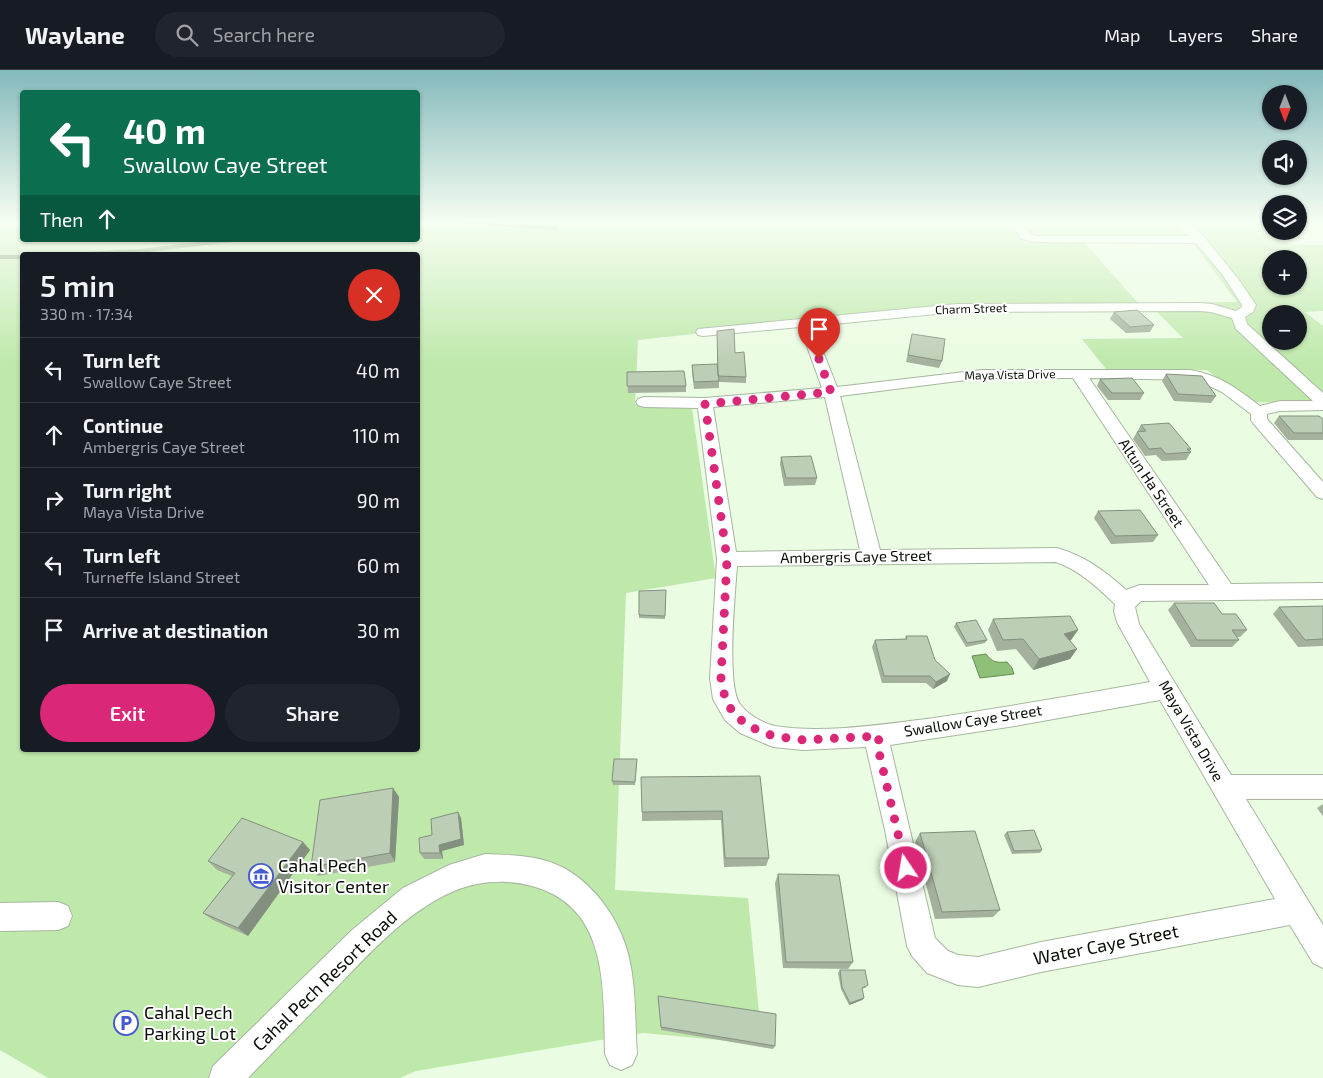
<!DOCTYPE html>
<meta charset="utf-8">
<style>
:root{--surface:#171b24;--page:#20242c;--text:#f1f3f6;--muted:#9ea1a6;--line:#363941;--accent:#db2777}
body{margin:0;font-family:"Exo 2",sans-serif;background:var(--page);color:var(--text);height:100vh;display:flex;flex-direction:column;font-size:19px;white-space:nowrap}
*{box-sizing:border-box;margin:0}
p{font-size:16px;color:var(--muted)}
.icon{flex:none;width:28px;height:28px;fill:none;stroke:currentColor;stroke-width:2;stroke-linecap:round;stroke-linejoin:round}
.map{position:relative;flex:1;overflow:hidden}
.drawer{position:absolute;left:20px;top:182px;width:400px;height:500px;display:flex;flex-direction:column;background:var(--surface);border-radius:5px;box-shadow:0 1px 4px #0004}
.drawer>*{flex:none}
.banner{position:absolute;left:20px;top:20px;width:400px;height:152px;border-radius:5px;box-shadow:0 1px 4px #0004;background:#0b6e4f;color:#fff;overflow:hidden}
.needle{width:32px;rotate:180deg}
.buttons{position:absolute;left:1262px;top:15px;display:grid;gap:10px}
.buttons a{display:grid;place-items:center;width:45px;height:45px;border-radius:50%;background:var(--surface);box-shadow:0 1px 4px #0004;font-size:25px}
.pin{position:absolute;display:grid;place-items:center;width:42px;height:42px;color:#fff;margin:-51px -21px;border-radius:50% 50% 50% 0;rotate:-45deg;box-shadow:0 0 5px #0007}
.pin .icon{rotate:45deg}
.me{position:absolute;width:55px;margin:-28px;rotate:348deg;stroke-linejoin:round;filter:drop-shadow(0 0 4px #0008)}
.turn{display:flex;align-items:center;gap:18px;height:105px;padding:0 20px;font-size:22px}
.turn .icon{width:65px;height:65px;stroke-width:2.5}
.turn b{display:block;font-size:35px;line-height:42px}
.then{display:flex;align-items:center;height:48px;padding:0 20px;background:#0003;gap:10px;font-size:19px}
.round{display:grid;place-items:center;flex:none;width:52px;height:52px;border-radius:26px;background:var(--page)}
.headline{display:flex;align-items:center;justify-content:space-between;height:85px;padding:0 20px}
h1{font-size:30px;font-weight:600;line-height:38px}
.button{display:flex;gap:10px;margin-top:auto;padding:10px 20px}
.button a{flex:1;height:58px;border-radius:30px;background:var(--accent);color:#fff;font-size:20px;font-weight:600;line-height:58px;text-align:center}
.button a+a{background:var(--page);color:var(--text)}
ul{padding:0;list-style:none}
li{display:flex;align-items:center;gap:15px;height:65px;padding:0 20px;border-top:1px solid var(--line)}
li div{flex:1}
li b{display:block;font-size:19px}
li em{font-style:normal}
header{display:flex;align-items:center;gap:30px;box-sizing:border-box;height:70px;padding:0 25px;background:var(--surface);border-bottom:1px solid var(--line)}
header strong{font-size:24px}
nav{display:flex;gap:28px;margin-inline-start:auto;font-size:18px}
.search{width:350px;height:45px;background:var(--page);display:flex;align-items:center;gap:12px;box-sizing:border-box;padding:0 18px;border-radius:28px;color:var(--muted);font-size:19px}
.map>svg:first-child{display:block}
.green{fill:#bfe9ab;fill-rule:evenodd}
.water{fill:#8ec177;stroke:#668b55}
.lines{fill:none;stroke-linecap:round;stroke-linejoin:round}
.stream{stroke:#668b55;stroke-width:4}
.minor-casing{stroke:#a6b79f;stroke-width:2}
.minor{fill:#fff;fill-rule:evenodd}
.wall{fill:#a3b19d}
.shaded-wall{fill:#84907f}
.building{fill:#bdceb6;stroke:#84907f}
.route{stroke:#db2777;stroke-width:9;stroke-dasharray:0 16.2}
.labels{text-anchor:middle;stroke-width:4;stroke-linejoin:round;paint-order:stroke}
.far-street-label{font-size:12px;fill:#080e06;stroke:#fff}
.street-label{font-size:15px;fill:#080e06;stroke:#fff}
.near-poi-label{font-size:18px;fill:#080e06;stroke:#fff;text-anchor:start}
.near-street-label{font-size:18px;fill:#080e06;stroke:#fff}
</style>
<header>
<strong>Waylane</strong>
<div class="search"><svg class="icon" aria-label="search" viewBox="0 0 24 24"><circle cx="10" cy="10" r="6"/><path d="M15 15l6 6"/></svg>Search here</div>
<nav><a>Map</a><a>Layers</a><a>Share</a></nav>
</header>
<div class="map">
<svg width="1323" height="1008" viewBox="0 0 1323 1008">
<rect width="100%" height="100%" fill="#eafce2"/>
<path class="green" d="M0,152H22V170H418V152H1259L1291,175H1323V241L1305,242L1323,256V333L1246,332L1207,300L1106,299L1082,269L1183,268L1148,233L1237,232L1193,173L1084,172L1138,233L964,235L638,270L635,334L692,338L716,508L626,523L615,820L748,828L762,974L643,963L416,1001L400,1008H48L0,980ZM22,185H418V680H22ZM1271,189H1299V216H1271ZM1271,244H1299V271H1271Z"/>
<path class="water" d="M986,584C992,592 996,593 1007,592L1012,598L1014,604L980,608L972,586Z"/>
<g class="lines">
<path class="stream" d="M462,152L557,158
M64,185L140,181L232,170
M0,187H22"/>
<defs>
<path id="minor" d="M1009,152H1020L1030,164L1036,166H1189L1176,152H1187L1205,168L1239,210L1256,235L1253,242L1245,247L1247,254L1323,323V340L1280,341L1267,344V349L1323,412V429L1317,427L1253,353L1251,350V344L1222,322L1197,310L1089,308L1231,514L1323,513V529L1141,531L1135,537L1139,554L1231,705H1323V729H1246L1323,855V898L1313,893L1290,855L1041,902L978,917L958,915L927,903L912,886L907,876L885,760L866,677L803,680L773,677L740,663L725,650L713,629L710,608L717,489L698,338L644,337L638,335L636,332L638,329L644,327L705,328L822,318L800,257L703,266L698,265L696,262L698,259L957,234L1200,233L1212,234L1236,241L1242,237V235L1222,204L1196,173L1036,172L1022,169ZM1200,241L1211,242L1232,248L1236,259L1313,331H1280L1260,336C1236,318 1220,305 1190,300H982L837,317L813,256L957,242ZM982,308H1073L1209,515H1140L1126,520C1105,501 1085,486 1057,478L880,480L840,326ZM825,327L860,480L736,482L713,337ZM1056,492C1079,500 1097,517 1115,534L1114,541L1117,552L1150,612C1078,625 1006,637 934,648C886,654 822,664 775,656C763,653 748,645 740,634C726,615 735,524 737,496ZM1160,630L1275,829L1041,872L978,887L958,885L948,881L935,868L890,675L1015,656Z
M485,784C511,785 540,785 564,798C601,819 627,861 632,904C636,930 635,957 637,984L632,995L621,1000L610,995L605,984C603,920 610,837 532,816C506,809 479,811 454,821C407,841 370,883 335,919C306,948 277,978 248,1008H209L213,996L352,860L403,818L449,795Z
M58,832L68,836L72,846L68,856L58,860L0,861V833Z"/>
</defs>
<use href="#minor" class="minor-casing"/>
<use href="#minor" class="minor"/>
</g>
<path class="wall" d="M1114,242L1154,255L1150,262L1126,263L1110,249Z
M717,261L735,283L746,307V313L719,312V318L694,319L692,302V295L718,301Z
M912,264L942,291L939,298L906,292Z
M627,302L686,316V322L628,323Z
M1166,304L1216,326L1211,333L1174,331L1162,311Z
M1100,309L1144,323L1140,330H1108L1097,316Z
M1279,346L1323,349V370H1288L1274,353Z
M1141,355L1191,379L1189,381L1191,382L1186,390L1162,391L1156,385L1145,386L1133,369Z
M781,387L817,408L815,415L784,416L780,394Z
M1098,441L1158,465L1153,472L1111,474L1094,448Z
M666,520L665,549L639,548V545Z
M1174,533L1222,544L1247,560L1240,567H1237L1239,570L1232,577H1191L1168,540Z
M1323,536V576L1298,577L1273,544L1279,537Z
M993,549L1078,560L1071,570L1070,571L1077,579L1070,589L1033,600L1016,579L997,581L988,560Z
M956,553L987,570L985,573L966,577L954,557Z
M906,566L947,611L933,619L926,613H882L872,577L875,570L905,569Z
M637,692L635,715H613L612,711Z
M760,706L769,788L766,796L724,797L721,750L642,751V742Z
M393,718L399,727L395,792L318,806L311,797Z
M1323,734V746L1317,738Z
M458,742L461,748L464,775L442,781L443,789H424L420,783L432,765Z
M1007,762L1042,780L1040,783L1012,784L1004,765Z
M920,763L1000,840L993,847L935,849L915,772Z
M303,772L310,780L248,866L213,850L203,843L232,806L217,800L208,791Z
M778,804L853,892L848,899L783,898L775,813Z
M840,900L867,917L862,919L864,928L862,930L849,935L841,919L838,903Z
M658,926L775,976L773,979L661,960Z"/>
<path class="shaded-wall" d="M1078,560L1071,570L1057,574L1064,564Z
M1077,579L1070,589L1033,600L1039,589Z
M950,604L947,611L933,619L936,612Z
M393,718L399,727L395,792L390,783Z
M458,742L461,748L464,775L442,781L443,789L440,783L439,775Z
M303,772L310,780L248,866L238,858Z
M864,928L862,930L849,935L850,933Z"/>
<path class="building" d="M1137,240L1154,255L1130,257L1114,242Z
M734,259L735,283L744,282L746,307L718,306L717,261Z
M912,264L945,269L942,291L908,285Z
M717,294L719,311L694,312L692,295Z
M684,301L686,316H627V302Z
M1166,304L1202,306L1216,326L1178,324Z
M1132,308L1144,323H1112L1100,309Z
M1279,346H1319L1323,349V363H1294Z
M1169,353L1191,379H1187L1191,382L1166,384L1161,378L1149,379L1137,362L1146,361L1141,355Z
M811,386L817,408H786L781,387Z
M1140,440L1158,465L1115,466L1098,441Z
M666,520L665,546L639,545V521Z
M1174,533H1214L1222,544H1236L1247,560H1232L1239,570H1197Z
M1323,536V569L1305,570L1279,537Z
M1070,546L1078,560L1064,564L1077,579L1039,589L1023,569L1003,570L993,549Z
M976,550L987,570L967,573L956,553Z
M906,566H927L935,590L950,604L936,612L930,606H884L875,570L907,569Z
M614,689H637L635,712L612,711Z
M760,706L769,788H725L722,741L642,742L641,707Z
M393,718L390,783L311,797L320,730Z
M458,742L461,769L439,775L440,783H420L419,768L432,765L431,749Z
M242,748L303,772L238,858L203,843L235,803L208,791Z
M1034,760L1042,780L1014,781L1007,762Z
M975,761L1000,840L942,842L920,763Z
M778,804L839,805L853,892H786Z
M840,900H865L868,915L862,918L864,928L850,933L842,917Z
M658,926L776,944L775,976L661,957Z"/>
<linearGradient id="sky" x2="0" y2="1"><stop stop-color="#84b9bb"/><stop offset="0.52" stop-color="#f6fef2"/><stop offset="1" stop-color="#f6fef2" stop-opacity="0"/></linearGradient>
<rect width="1323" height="293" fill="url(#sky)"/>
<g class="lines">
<path class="route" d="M819,289L831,322L705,334L727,489L721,608L725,628L733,643L748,656L773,666L803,670L879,666L878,678L906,798"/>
</g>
<defs>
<symbol id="museum-ring" viewBox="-11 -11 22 22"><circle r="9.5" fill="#fff" stroke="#445bcf" stroke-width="1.5"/><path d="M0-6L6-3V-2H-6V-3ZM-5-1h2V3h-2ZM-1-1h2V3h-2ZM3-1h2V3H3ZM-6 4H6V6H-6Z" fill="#445bcf"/></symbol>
<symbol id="parking-ring" viewBox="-11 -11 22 22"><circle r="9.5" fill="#fff" stroke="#445bcf" stroke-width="1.5"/><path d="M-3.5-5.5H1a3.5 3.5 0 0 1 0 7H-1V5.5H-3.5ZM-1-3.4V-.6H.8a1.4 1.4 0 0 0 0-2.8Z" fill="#445bcf"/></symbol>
</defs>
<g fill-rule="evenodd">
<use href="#museum-ring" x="247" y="792" width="28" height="28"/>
<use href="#parking-ring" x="112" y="939" width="28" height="28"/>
</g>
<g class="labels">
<g class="far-street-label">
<text transform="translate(971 239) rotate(-2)" y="4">Charm Street</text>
<text transform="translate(1010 305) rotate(-1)" y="4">Maya Vista Drive</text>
</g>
<g class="street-label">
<text transform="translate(1151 413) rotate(56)" y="5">Altun Ha Street</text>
<text transform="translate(856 487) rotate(-1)" y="5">Ambergris Caye Street</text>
<text transform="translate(973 651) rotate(-9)" y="5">Swallow Caye Street</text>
<text transform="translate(1191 661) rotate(60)" y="5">Maya Vista Drive</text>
</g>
<g class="near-poi-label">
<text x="278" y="802">Cahal Pech<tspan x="278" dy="21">Visitor Center</tspan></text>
<text x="144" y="949">Cahal Pech<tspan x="144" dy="21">Parking Lot</tspan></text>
</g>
<g class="near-street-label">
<text transform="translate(1106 875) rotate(-11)" y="6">Water Caye Street</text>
<text transform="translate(325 911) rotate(-44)" y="6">Cahal Pech Resort Road</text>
</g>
</g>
</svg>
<div class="buttons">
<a><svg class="needle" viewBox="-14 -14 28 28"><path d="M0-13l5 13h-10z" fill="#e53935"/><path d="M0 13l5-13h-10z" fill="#9ea1a6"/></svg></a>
<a><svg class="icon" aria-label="sound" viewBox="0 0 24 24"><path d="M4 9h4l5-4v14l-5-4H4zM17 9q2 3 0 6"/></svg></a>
<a><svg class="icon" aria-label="layers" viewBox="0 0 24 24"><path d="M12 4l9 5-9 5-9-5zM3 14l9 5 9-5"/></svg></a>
<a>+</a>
<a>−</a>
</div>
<div class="pin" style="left:819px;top:289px;background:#d93025"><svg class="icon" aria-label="arrive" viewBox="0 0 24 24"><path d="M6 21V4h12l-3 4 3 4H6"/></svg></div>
<svg class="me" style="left:906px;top:798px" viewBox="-20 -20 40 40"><circle r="17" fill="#db2777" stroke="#fff" stroke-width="3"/><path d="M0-11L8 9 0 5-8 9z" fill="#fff"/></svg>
<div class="banner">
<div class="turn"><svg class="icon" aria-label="left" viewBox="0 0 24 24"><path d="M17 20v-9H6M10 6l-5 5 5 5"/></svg><div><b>40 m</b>Swallow Caye Street</div></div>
<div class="then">Then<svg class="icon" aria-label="ahead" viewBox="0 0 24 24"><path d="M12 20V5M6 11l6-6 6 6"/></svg></div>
</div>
<section class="drawer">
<div class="headline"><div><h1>5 min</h1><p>330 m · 17:34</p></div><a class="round" style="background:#d93025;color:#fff"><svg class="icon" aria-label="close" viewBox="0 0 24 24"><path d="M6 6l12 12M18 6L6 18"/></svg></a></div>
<ul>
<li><svg class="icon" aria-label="left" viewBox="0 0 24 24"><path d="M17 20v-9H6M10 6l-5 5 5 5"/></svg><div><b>Turn left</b><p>Swallow Caye Street</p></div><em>40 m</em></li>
<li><svg class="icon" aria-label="ahead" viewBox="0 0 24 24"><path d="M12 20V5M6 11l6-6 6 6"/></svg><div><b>Continue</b><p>Ambergris Caye Street</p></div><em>110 m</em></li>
<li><svg class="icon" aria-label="right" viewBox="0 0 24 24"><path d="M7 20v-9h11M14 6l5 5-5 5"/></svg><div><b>Turn right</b><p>Maya Vista Drive</p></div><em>90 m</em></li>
<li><svg class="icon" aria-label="left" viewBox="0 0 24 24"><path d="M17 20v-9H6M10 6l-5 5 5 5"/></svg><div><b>Turn left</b><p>Turneffe Island Street</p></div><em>60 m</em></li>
<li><svg class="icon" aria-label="arrive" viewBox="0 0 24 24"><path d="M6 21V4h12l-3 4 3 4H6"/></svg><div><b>Arrive at destination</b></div><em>30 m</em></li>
</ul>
<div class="button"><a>Exit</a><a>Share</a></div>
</section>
</div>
